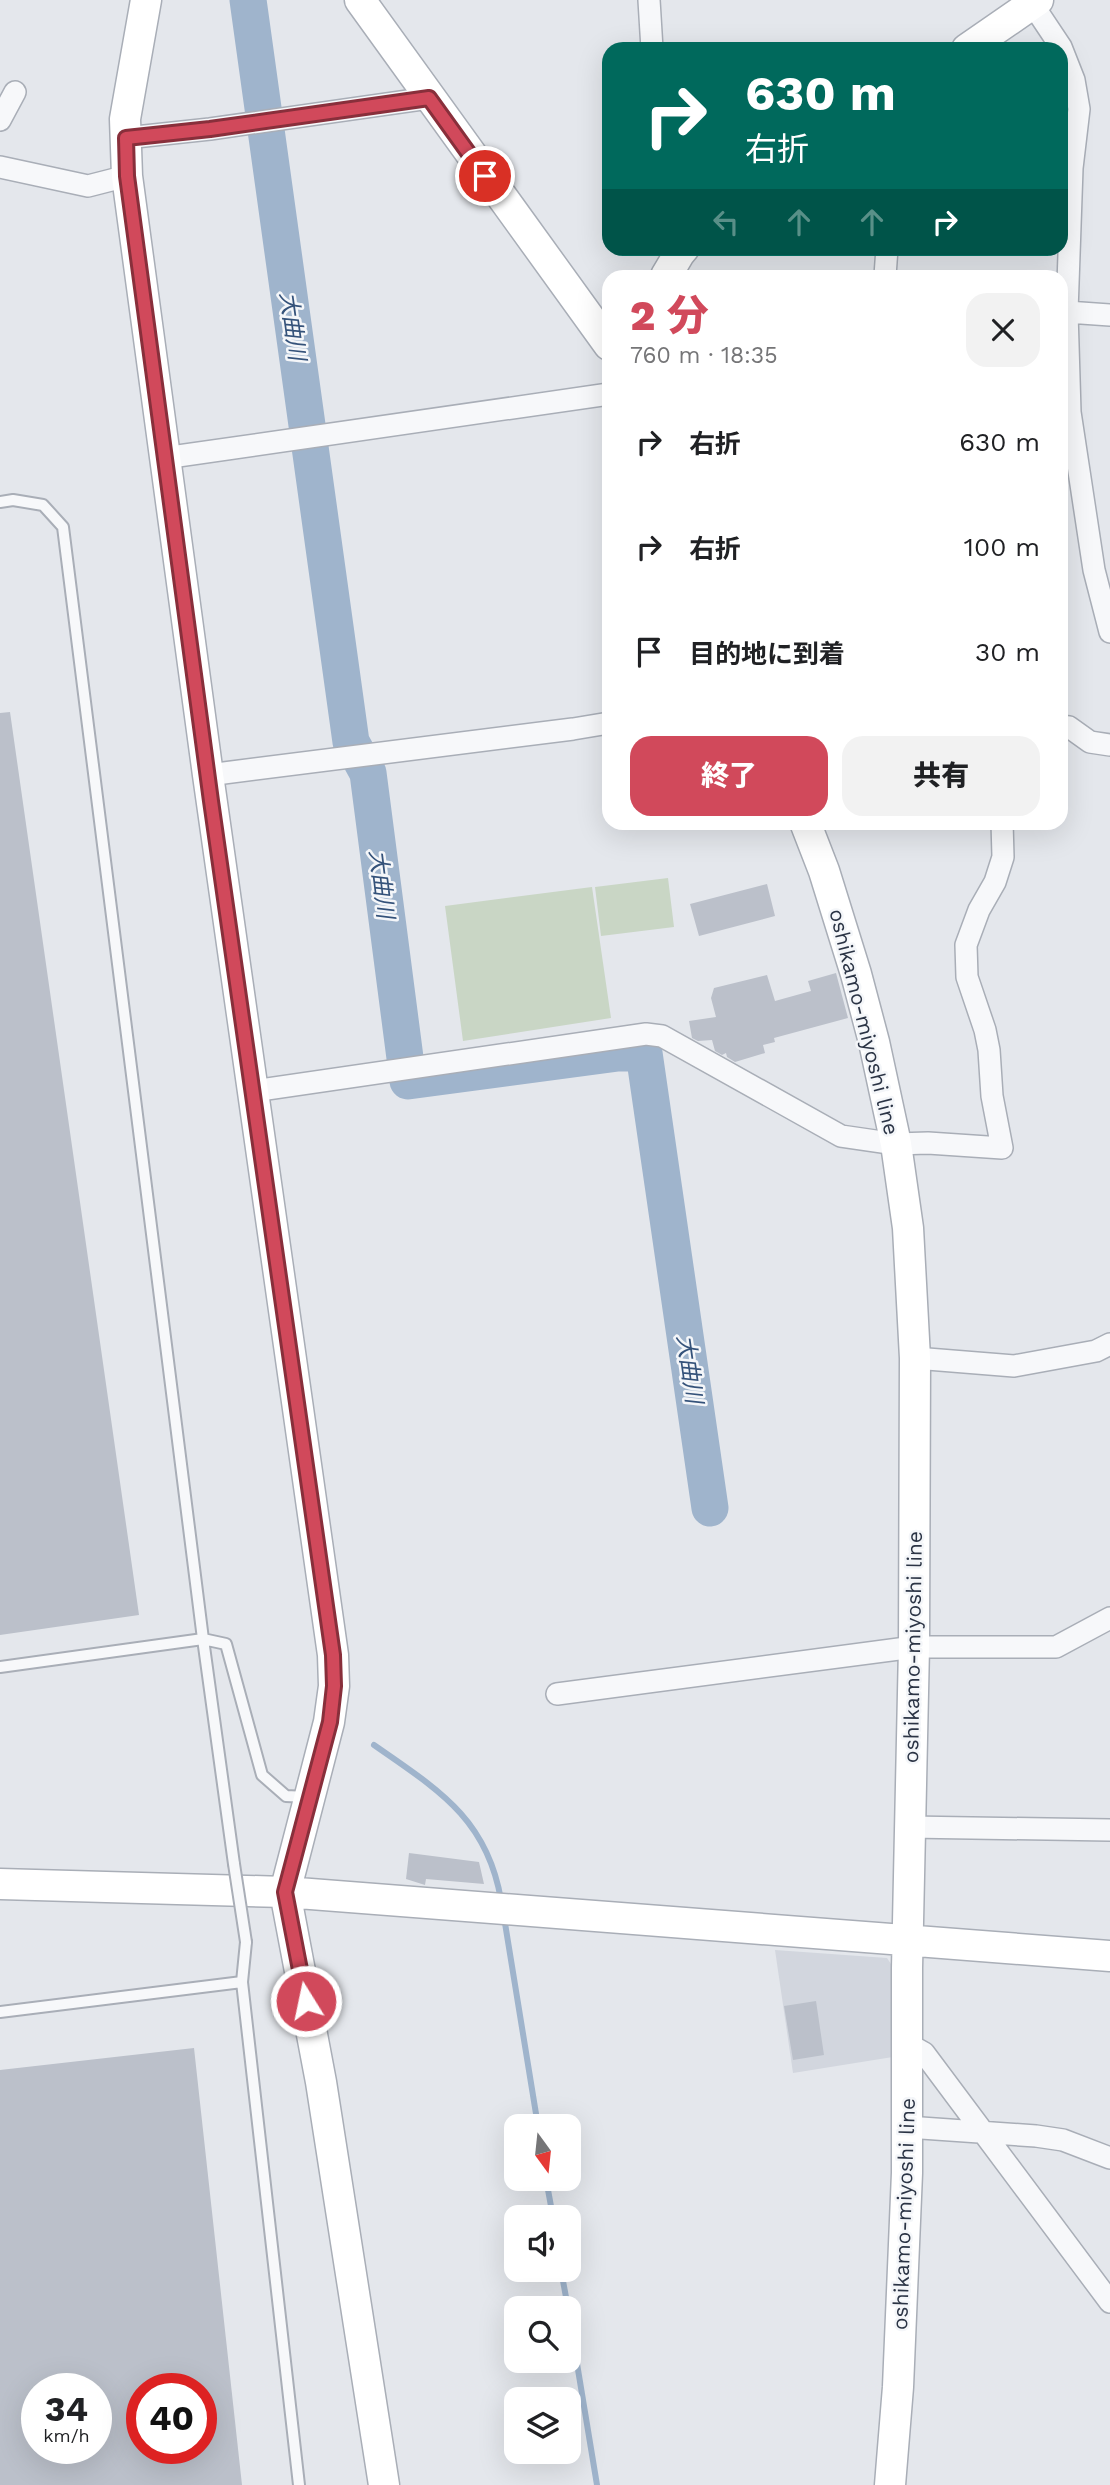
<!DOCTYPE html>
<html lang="ja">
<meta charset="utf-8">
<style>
:root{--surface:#fff;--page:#f2f2f2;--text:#202124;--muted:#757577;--accent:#d1495b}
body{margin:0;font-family:"Work Sans","Noto Sans JP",sans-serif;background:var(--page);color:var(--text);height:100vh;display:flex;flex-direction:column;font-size:26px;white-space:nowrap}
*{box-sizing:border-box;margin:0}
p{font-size:23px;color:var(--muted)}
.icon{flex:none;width:38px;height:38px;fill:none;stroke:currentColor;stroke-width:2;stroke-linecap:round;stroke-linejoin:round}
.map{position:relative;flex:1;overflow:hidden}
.panel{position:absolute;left:602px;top:270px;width:466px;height:560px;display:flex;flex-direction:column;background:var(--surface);border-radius:21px;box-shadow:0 7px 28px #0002}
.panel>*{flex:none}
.top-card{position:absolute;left:602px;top:42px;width:466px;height:214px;border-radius:21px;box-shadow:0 7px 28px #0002;background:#00695c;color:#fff;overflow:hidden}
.needle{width:46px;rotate:165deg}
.controls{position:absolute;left:504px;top:2114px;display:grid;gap:14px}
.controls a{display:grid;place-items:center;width:77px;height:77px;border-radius:14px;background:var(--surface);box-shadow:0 7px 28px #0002;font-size:35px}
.speed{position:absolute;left:21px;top:2373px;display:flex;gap:14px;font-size:35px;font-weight:700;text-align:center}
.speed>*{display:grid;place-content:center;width:91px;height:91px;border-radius:50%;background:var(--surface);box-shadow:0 7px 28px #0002;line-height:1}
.speed small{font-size:18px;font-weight:400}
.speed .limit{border:10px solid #d22;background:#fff;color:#111}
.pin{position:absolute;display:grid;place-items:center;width:60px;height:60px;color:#fff;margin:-30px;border:4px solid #fff;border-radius:50%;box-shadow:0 2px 7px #0007}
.me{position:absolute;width:77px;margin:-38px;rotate:350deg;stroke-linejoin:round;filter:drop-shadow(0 0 5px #0008)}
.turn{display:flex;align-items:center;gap:24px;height:147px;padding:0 28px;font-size:32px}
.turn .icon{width:91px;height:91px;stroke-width:2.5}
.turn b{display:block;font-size:49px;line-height:60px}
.lanes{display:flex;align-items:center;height:66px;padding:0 28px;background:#0003;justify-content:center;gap:35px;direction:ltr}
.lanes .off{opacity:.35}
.round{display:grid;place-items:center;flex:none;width:74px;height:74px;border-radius:21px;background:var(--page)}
.head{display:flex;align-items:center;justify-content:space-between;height:119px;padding:0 28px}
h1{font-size:42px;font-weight:800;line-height:52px;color:var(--accent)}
.action{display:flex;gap:14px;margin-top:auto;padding:14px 28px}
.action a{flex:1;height:80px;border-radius:21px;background:var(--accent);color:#fff;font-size:28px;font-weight:800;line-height:80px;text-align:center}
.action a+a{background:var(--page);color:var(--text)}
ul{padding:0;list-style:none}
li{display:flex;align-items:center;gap:21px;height:105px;padding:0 28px}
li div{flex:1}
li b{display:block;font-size:26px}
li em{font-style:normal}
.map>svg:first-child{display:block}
.built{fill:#d2d6de}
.green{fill:#c9d6c5}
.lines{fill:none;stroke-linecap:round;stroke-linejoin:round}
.stream{stroke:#9fb4cc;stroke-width:6}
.river{stroke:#9fb4cc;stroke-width:37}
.building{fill:#bbc0ca;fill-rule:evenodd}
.lane-casing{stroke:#a9aeb7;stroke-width:14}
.street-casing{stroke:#a9aeb7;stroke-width:24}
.secondary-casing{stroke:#a9aeb7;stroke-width:33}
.lane{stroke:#f7f8fa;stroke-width:10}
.street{stroke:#f7f8fa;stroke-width:21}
.secondary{stroke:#fff;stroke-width:30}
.lane-bridge-casing{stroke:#a9aeb7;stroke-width:14;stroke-linecap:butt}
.lane-bridge{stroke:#f7f8fa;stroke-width:10}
.route-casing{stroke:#882f3b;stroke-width:18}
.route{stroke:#d1495b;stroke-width:12}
.labels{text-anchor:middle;stroke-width:5;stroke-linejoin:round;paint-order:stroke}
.street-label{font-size:21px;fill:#2b3445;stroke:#f4f6f9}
.water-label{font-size:23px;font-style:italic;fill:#34527a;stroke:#f4f6f9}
</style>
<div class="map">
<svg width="1110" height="2485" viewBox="0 0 1110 2485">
<rect width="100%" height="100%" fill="#e4e7ec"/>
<path class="built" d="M775,1950L887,1958L899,1976V2056L793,2073Z"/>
<path class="green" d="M668,878L674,927L601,936L595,887Z
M592,887L611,1018L463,1041L445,906Z"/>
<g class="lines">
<path class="stream" d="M374,1745C437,1789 487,1818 501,1900
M504,1917L538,2126
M546,2179L553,2217
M561,2270L568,2308
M569,2315L597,2485"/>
<path class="river" d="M248,0L351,742L368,773L408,1081L618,1053H644L710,1508"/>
</g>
<path class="building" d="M10,712L139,1615L0,1635V713Z
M767,884L775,916L699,936L690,904Z
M836,973L848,1018L774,1038L775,1042L763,1045L765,1053L735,1062L727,1057L726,1053L722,1055L715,1051L712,1040L698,1041L692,1038L689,1021L716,1017L711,998L714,988L767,975L775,1001L811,991L808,981Z
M409,1853L479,1862L484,1884L426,1879L425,1885L406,1879Z
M816,2001L824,2055L793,2060L784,2006Z
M194,2048L242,2485H0V2070ZM37,2389H96V2448H37ZM142,2389H201V2448H142Z"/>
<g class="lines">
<defs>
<path id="lane" d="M0,502L13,500L43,505L63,527L203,1639L234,1864
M0,1667L203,1639L226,1644L262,1775L286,1796L307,1797
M246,1942L242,1982L299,2485
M0,2012L242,1982"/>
<path id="street" d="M649,0L652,49
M1033,5L1061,47L1074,80L1079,109L1072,168L1067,312L1070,412L1094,570L1110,632
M0,120L15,92
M126,138L210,129L429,98
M0,167L88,186L127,176
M885,276L887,248
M1067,312L1110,315
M164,458L609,394
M1060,726L1069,727L1090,742L1110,745
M208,775L573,729L609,723
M253,1091L646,1034L662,1036L841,1136L896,1144L928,1143L1002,1148L992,1096L989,1050L985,1030L967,977L966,945L979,910L995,882L1003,857L1002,822
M915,1358L1014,1366L1096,1351L1110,1344
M557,1694L914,1647H1056L1110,1618
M909,1827L1110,1830
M906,2043L924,2053L1110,2302
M907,2127L1036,2136L1063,2140L1110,2158"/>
<path id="secondary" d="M146,0L125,119L127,176L208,775L333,1655L334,1686L329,1722L285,1892L321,2082L384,2485
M360,0L609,345
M967,49L1038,0
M666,276L679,254L684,248
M805,822L824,871L856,974L874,1042L896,1144L908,1228L915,1358L914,1647L907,1968V2173L898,2387L890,2485
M0,1884L285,1892L1110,1956"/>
</defs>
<use href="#lane" class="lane-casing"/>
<use href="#street" class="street-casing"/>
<use href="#secondary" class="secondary-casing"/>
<use href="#lane" class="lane"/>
<use href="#street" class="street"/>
<use href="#secondary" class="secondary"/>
<defs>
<path id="lane-bridge" d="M234,1864L246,1942"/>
</defs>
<use href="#lane-bridge" class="lane-bridge-casing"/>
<use href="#lane-bridge" class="lane-bridge"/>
</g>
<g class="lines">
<defs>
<path id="route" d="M306,2001L285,1892L330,1722L334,1686L333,1655L211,801L127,176L126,138L210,129L429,98L485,176"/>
</defs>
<use href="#route" class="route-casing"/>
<use href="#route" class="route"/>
</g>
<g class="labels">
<g class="street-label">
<text transform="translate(864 1022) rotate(76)" y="7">oshikamo-miyoshi line</text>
<text transform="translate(913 1647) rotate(-89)" y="7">oshikamo-miyoshi line</text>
<text transform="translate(904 2214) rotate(-88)" y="7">oshikamo-miyoshi line</text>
</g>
<g class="water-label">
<text transform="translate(293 326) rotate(82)" y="8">大曲川</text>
<text transform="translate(382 884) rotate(83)" y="8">大曲川</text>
<text transform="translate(690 1369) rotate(82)" y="8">大曲川</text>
</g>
</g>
</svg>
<div class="controls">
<a><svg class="needle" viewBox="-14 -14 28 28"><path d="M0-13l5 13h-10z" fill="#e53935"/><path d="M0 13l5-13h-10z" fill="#757577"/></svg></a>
<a><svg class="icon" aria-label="sound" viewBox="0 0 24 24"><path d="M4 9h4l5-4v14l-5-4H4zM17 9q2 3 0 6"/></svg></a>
<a><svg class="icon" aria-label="search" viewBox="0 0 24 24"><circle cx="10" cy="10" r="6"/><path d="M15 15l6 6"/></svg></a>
<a><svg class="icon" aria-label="layers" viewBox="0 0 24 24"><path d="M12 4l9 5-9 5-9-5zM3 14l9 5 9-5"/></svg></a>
</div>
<div class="speed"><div>34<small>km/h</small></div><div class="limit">40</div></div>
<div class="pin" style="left:485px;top:176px;background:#d93025"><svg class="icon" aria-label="arrive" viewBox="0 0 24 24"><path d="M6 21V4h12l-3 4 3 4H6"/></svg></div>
<svg class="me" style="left:306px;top:2001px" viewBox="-20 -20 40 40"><circle r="17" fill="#d1495b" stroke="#fff" stroke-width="3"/><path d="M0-11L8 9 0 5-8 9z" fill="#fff"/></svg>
<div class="top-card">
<div class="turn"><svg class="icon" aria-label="right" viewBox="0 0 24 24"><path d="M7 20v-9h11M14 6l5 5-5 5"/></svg><div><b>630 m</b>右折</div></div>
<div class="lanes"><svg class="icon off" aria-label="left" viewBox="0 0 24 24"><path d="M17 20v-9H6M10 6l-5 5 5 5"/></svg><svg class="icon off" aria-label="ahead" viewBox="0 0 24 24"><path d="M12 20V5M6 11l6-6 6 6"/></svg><svg class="icon off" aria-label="ahead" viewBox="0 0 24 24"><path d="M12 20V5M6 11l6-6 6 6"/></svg><svg class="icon" aria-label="right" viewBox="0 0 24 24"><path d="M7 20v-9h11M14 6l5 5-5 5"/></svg></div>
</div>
<section class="panel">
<div class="head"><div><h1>2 分</h1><p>760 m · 18:35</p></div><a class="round"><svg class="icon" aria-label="close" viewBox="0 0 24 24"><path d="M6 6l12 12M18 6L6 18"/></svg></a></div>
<ul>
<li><svg class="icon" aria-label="right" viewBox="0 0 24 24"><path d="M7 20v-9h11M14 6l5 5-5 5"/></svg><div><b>右折</b></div><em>630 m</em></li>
<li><svg class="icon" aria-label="right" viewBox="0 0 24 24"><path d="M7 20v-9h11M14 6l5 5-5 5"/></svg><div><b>右折</b></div><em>100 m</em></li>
<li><svg class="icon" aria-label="arrive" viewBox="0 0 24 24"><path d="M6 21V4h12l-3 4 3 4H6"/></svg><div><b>目的地に到着</b></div><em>30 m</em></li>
</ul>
<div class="action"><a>終了</a><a>共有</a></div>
</section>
</div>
